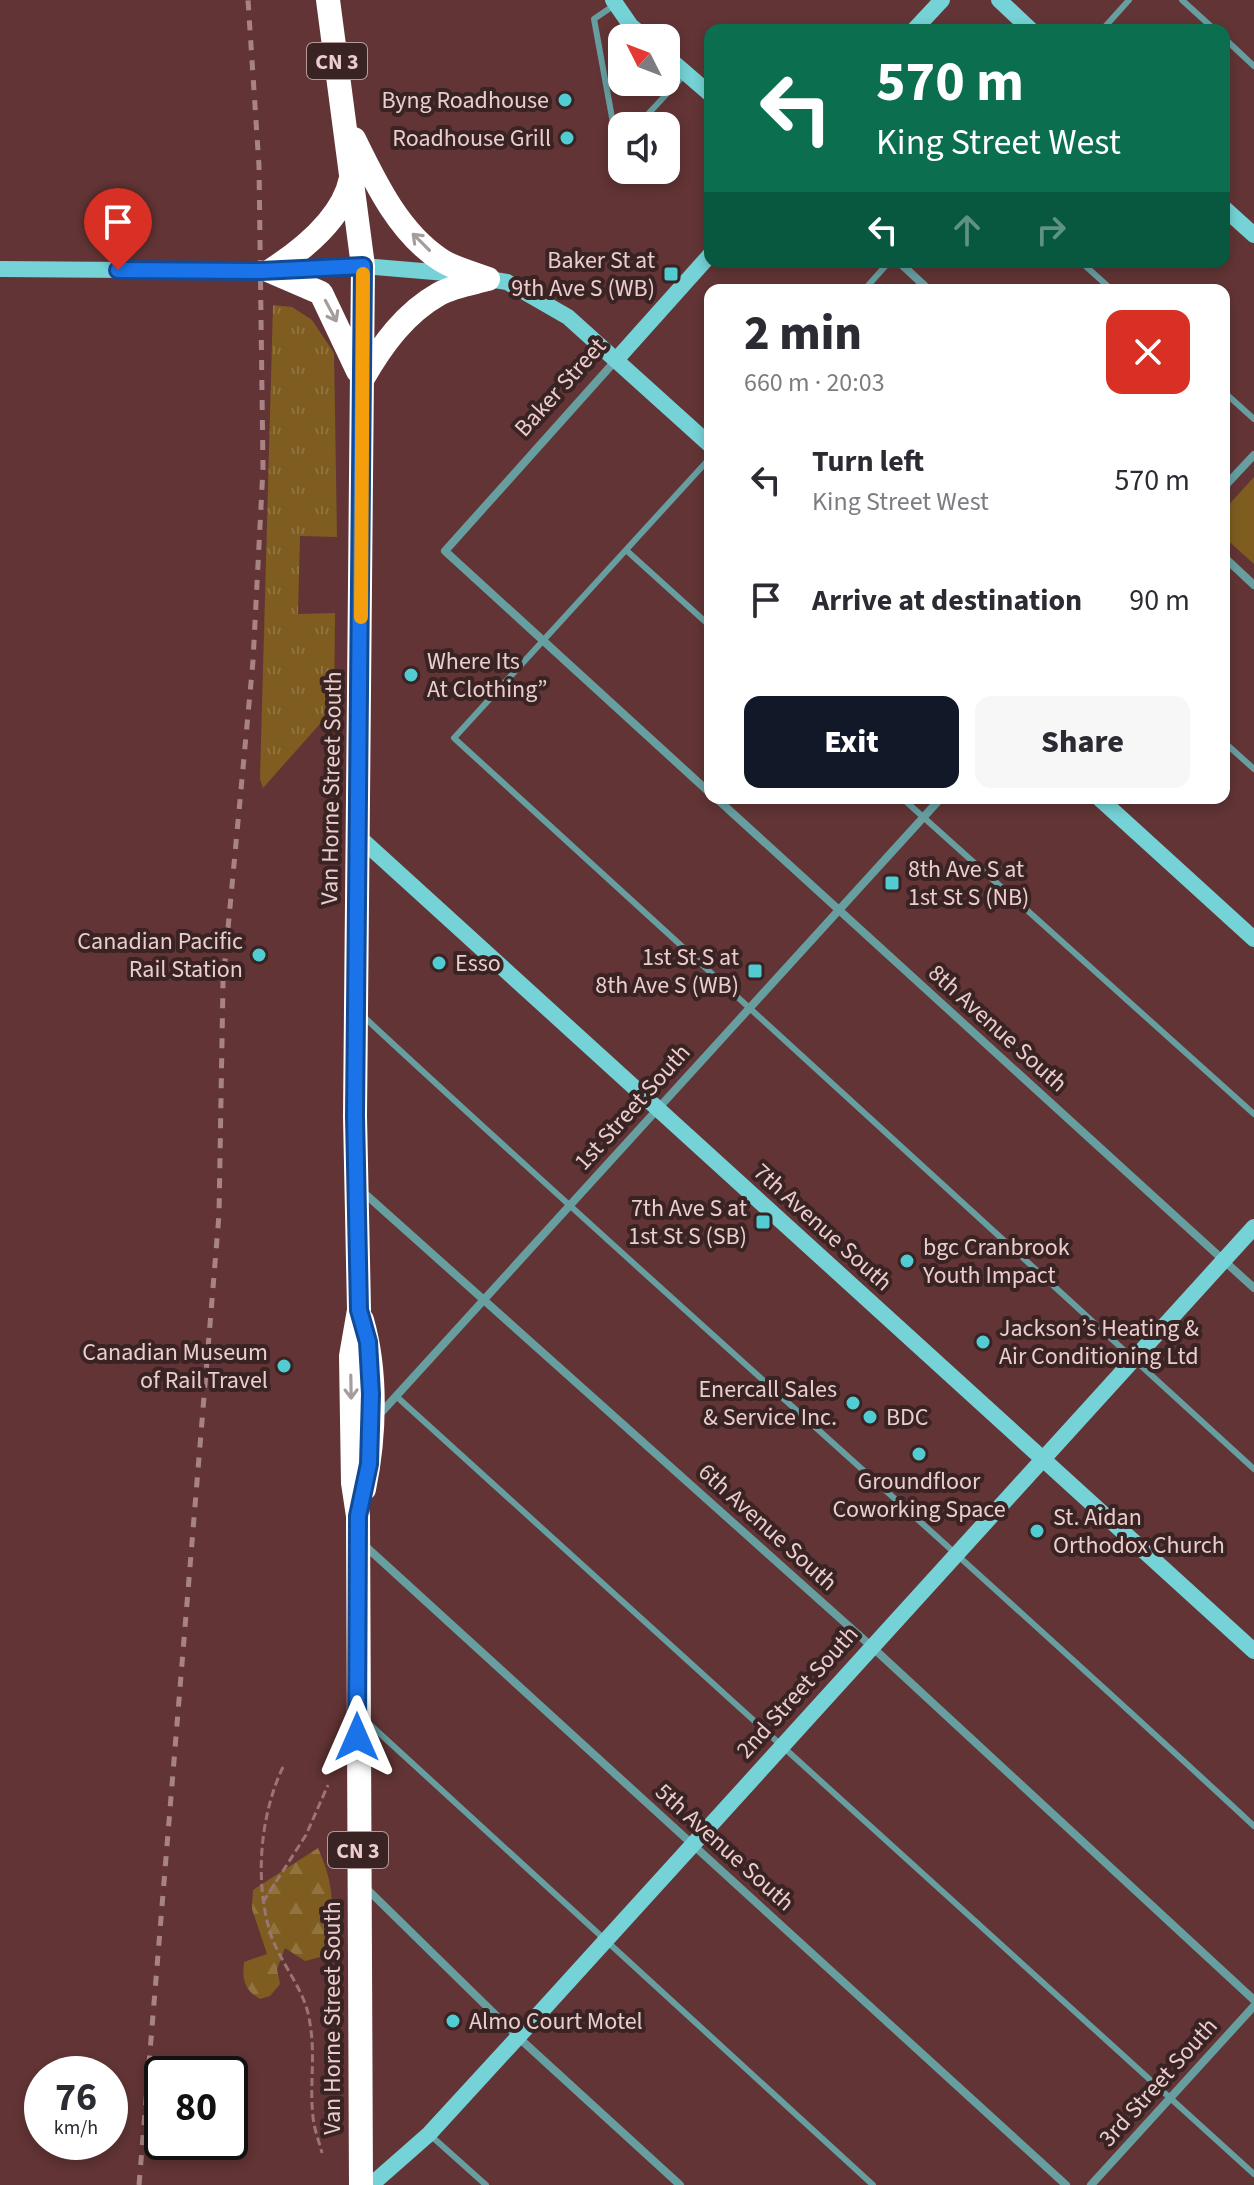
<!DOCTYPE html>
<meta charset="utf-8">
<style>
:root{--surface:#fff;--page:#f7f7f7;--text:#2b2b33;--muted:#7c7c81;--accent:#111827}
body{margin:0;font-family:"Source Sans 3",sans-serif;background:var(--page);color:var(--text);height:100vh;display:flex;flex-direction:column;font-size:30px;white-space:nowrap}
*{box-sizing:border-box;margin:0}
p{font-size:26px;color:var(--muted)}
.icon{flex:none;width:44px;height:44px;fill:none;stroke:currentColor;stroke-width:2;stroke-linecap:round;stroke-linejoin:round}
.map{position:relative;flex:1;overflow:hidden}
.details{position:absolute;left:704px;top:284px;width:526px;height:520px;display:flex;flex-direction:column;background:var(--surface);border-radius:16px;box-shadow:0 4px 12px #0003}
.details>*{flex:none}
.banner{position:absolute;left:704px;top:24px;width:526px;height:244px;border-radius:16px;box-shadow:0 4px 12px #0003;background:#0b6e4f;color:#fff;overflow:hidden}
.needle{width:52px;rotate:312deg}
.tools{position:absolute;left:608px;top:24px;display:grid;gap:16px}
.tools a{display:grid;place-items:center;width:72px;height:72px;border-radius:16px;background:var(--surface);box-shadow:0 4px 12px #0003;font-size:40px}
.speed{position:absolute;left:24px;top:2056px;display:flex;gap:16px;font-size:40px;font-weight:700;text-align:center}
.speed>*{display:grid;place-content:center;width:104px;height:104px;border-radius:50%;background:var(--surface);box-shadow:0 4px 12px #0003;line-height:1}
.speed small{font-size:20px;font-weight:400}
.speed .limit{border:4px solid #111;border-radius:12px;background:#fff;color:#111}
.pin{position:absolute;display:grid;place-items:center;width:68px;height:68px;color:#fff;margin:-82px -34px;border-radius:50% 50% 50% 0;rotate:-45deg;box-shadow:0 0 8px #0007}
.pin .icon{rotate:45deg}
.me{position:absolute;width:88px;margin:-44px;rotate:0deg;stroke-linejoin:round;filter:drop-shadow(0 0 6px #0008)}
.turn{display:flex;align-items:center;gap:28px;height:168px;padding:0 40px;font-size:36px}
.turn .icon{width:104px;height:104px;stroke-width:2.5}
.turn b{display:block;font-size:56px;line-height:68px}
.lanes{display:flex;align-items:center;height:76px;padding:0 40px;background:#0003;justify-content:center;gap:40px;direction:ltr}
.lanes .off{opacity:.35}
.round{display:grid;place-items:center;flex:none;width:84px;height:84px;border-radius:16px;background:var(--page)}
.head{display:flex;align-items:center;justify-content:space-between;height:136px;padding:0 40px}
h1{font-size:48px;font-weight:800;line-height:60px}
.action{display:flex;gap:16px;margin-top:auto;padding:16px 40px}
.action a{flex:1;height:92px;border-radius:16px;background:var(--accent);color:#fff;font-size:32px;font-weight:800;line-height:92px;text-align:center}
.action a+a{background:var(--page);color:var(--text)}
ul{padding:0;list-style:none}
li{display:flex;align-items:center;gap:24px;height:120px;padding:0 40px}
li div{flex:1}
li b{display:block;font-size:30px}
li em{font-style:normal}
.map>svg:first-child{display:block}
.grass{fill:url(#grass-tufts)}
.forest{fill:url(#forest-firs)}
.green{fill:#7f5d20}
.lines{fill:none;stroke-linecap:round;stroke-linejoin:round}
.path{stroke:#9b7575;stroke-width:3;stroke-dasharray:8 4;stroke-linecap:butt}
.lane{stroke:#679fa1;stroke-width:6}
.street{stroke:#679fa1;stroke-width:8}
.secondary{stroke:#75d2d6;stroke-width:16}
.highway{stroke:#fff;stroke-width:24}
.rail{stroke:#a88383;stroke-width:5;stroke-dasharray:10 10;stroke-linecap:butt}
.oneway{stroke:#a69c9c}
.route-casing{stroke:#114b97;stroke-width:20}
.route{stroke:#1a73e8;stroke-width:14}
.slow{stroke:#f59e0b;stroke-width:14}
.poi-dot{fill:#51ccd2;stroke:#392323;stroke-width:3}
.labels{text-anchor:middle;stroke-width:8;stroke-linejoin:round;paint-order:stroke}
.shield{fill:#392323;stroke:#b59a99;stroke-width:2}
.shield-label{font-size:22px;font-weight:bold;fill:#eacdcc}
.poi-label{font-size:24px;fill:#eacdcc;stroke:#392323;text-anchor:end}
.street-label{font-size:24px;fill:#eacdcc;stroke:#392323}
</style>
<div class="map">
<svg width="1254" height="2185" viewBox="0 0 1254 2185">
<defs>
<pattern id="grass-tufts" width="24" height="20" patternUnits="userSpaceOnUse" patternTransform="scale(2)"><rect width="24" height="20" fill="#7f5d20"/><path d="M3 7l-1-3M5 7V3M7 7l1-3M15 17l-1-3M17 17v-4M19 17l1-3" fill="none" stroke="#91733f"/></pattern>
<pattern id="forest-firs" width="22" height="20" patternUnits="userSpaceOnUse" patternTransform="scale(2)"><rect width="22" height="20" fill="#7f5d20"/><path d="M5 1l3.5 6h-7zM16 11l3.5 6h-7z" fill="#91733f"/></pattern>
</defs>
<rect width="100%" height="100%" fill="#623435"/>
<path class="grass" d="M273,305L292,307L312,320L334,353L337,537L300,536L298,614L335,613L334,708L263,788L260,779Z"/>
<path class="forest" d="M318,1848C336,1889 335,1914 324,1956L305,1961L285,1948L277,1969L280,1984L270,1996L260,1999C244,1990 242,1979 244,1962L267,1954L252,1909L253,1890Z"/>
<path class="green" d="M1254,477V564L1224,537V510Z"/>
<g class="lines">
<path class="path" d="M283,1767C260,1815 254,1883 271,1935C280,1962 301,1985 308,2013C317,2053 309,2080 313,2117C314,2129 319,2141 322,2153
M263,1902L306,1835L328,1785"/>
<path class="lane" d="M1182,0L1215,30
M613,6L594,19L613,123L622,132
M1102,30L1129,0
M1224,38L1254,66
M637,126L686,73
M1081,262L1112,290
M864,290L889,262
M1224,392L1254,419
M710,458L454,738L1254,1469
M626,550L710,626
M1224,742L1254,769
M902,798L1254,1114
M364,1017C658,1290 960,1553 1254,1826
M396,1396L1254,2174
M365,1720L873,2185
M429,2134L486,2185"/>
<path class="street" d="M899,262L929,290
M616,360L445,551L710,793
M1224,487L1254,455
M1224,557L1254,585
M716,798L1254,1288
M363,1192L871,1646L1254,2000
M378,1416L941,798
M363,1544L1066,2185
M367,1889L518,2037L680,2185
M1091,2185L1254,2006"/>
<path class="secondary" d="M613,0L631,26L646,38
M999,0L1031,30
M914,30L942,0
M666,56L710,94
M1224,208L1254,235
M0,269L261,271L363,266L458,274L507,282L568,317L710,445
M616,360L710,255
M1099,798L1254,939
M360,838L1254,1651
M371,2185L429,2134L518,2037L1254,1227"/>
<path class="highway" d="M328,0L363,266L355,1116L359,1310L351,1356L353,1483L358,1516L361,2185
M354,139C375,182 399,233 441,260C455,269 473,273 488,279
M270,271L321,293L358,371
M270,271C304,249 343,218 351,178
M363,378C382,345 405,313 439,294C453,286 473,283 488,279
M362,1320C377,1372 375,1436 364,1489"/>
<path class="rail" d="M139,2185L219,1215L223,982L253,661L263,468L259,166L248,0"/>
</g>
<defs><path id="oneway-shaft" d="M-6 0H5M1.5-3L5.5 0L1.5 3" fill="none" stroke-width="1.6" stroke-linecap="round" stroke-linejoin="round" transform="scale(2)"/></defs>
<g class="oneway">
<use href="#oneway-shaft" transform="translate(421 242) rotate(-135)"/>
<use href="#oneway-shaft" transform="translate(331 311) rotate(62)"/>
<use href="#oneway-shaft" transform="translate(351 1387) rotate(89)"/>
</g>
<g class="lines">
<defs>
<path id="route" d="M118,270L261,271L363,266L355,1116L359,1310L368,1342L371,1394L369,1464L358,1516L357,1737"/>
</defs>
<use href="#route" class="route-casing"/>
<use href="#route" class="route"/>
<path class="slow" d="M361,617L363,274"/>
</g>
<g class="poi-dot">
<circle cx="565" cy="100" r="8"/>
<circle cx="567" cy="138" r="8"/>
<rect x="663" y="266" width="16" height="16" rx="4"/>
<circle cx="411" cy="675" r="8"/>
<rect x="884" y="875" width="16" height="16" rx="4"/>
<circle cx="259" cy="955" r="8"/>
<circle cx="439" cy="963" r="8"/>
<rect x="747" y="963" width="16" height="16" rx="4"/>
<rect x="755" y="1214" width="16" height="16" rx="4"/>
<circle cx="907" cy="1261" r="8"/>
<circle cx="983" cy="1342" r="8"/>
<circle cx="284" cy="1366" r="8"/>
<circle cx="853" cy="1403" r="8"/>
<circle cx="870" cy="1417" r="8"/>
<circle cx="919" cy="1454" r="8"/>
<circle cx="1037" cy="1531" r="8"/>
<circle cx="453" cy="2021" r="8"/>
</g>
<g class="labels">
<g class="shield">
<rect x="307" y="43" width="60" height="36" rx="6"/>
<rect x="328" y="1832" width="60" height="36" rx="6"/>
</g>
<g class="shield-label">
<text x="337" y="69">CN 3</text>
<text x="358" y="1858">CN 3</text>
</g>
<g class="poi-label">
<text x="549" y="108">Byng Roadhouse</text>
<text x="551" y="146">Roadhouse Grill</text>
<text x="655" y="268">Baker St at<tspan x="655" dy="28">9th Ave S (WB)</tspan></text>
<text x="427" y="669" text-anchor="start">Where Its<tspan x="427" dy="28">At Clothing”</tspan></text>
<text x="908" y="877" text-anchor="start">8th Ave S at<tspan x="908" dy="28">1st St S (NB)</tspan></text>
<text x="243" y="949">Canadian Pacific<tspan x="243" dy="28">Rail Station</tspan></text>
<text x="739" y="965">1st St S at<tspan x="739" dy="28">8th Ave S (WB)</tspan></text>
<text x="455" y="971" text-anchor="start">Esso</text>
<text x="747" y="1216">7th Ave S at<tspan x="747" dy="28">1st St S (SB)</tspan></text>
<text x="923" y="1255" text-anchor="start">bgc Cranbrook<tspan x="923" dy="28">Youth Impact</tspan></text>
<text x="999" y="1336" text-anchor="start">Jackson’s Heating &amp;<tspan x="999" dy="28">Air Conditioning Ltd</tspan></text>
<text x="268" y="1360">Canadian Museum<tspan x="268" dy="28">of Rail Travel</tspan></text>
<text x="837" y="1397">Enercall Sales<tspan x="837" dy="28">&amp; Service Inc.</tspan></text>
<text x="886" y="1425" text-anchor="start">BDC</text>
<text x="919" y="1489" text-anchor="middle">Groundfloor<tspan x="919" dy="28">Coworking Space</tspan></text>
<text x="1053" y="1525" text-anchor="start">St. Aidan<tspan x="1053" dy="28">Orthodox Church</tspan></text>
<text x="469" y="2029" text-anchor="start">Almo Court Motel</text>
</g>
<g class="street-label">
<text transform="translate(560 387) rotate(-48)" y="8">Baker Street</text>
<text transform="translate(331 788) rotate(-89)" y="8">Van Horne Street South</text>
<text transform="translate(998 1028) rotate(42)" y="8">8th Avenue South</text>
<text transform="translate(632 1107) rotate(-48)" y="8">1st Street South</text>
<text transform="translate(823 1227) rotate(42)" y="8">7th Avenue South</text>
<text transform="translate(768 1527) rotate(42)" y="8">6th Avenue South</text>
<text transform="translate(797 1692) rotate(-48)" y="8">2nd Street South</text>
<text transform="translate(725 1847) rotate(42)" y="8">5th Avenue South</text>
<text transform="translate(332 2018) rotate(-90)" y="8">Van Horne Street South</text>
<text transform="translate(1158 2082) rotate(-48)" y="8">3rd Street South</text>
</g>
</g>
</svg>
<div class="tools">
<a><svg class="needle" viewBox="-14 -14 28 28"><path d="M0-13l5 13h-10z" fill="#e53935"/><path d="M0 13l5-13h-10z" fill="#7c7c81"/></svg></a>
<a><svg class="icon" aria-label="sound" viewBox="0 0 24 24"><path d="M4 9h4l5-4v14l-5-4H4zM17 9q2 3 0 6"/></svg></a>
</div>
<div class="speed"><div>76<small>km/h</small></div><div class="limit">80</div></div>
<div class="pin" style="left:118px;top:270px;background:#d93025"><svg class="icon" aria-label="arrive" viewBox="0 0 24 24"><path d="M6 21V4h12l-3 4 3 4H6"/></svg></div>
<svg class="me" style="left:357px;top:1737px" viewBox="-20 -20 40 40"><path d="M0-17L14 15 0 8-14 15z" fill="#1a73e8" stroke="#fff" stroke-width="4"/></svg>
<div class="banner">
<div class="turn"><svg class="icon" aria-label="left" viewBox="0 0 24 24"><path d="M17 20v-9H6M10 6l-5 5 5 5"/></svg><div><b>570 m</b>King Street West</div></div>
<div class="lanes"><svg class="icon" aria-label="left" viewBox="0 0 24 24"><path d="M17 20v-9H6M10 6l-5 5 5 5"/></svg><svg class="icon off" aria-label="ahead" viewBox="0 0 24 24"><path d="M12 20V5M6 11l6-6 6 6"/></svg><svg class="icon off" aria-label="right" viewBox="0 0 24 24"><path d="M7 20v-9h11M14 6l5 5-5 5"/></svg></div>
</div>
<section class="details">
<div class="head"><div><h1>2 min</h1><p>660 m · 20:03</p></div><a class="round" style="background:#d93025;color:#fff"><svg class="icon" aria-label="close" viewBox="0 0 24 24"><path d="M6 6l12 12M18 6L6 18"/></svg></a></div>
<ul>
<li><svg class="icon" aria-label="left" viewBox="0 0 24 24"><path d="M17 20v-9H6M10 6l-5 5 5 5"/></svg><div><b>Turn left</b><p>King Street West</p></div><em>570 m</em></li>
<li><svg class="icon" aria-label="arrive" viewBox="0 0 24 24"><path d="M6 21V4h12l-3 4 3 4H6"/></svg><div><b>Arrive at destination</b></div><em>90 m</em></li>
</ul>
<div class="action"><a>Exit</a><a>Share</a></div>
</section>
</div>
